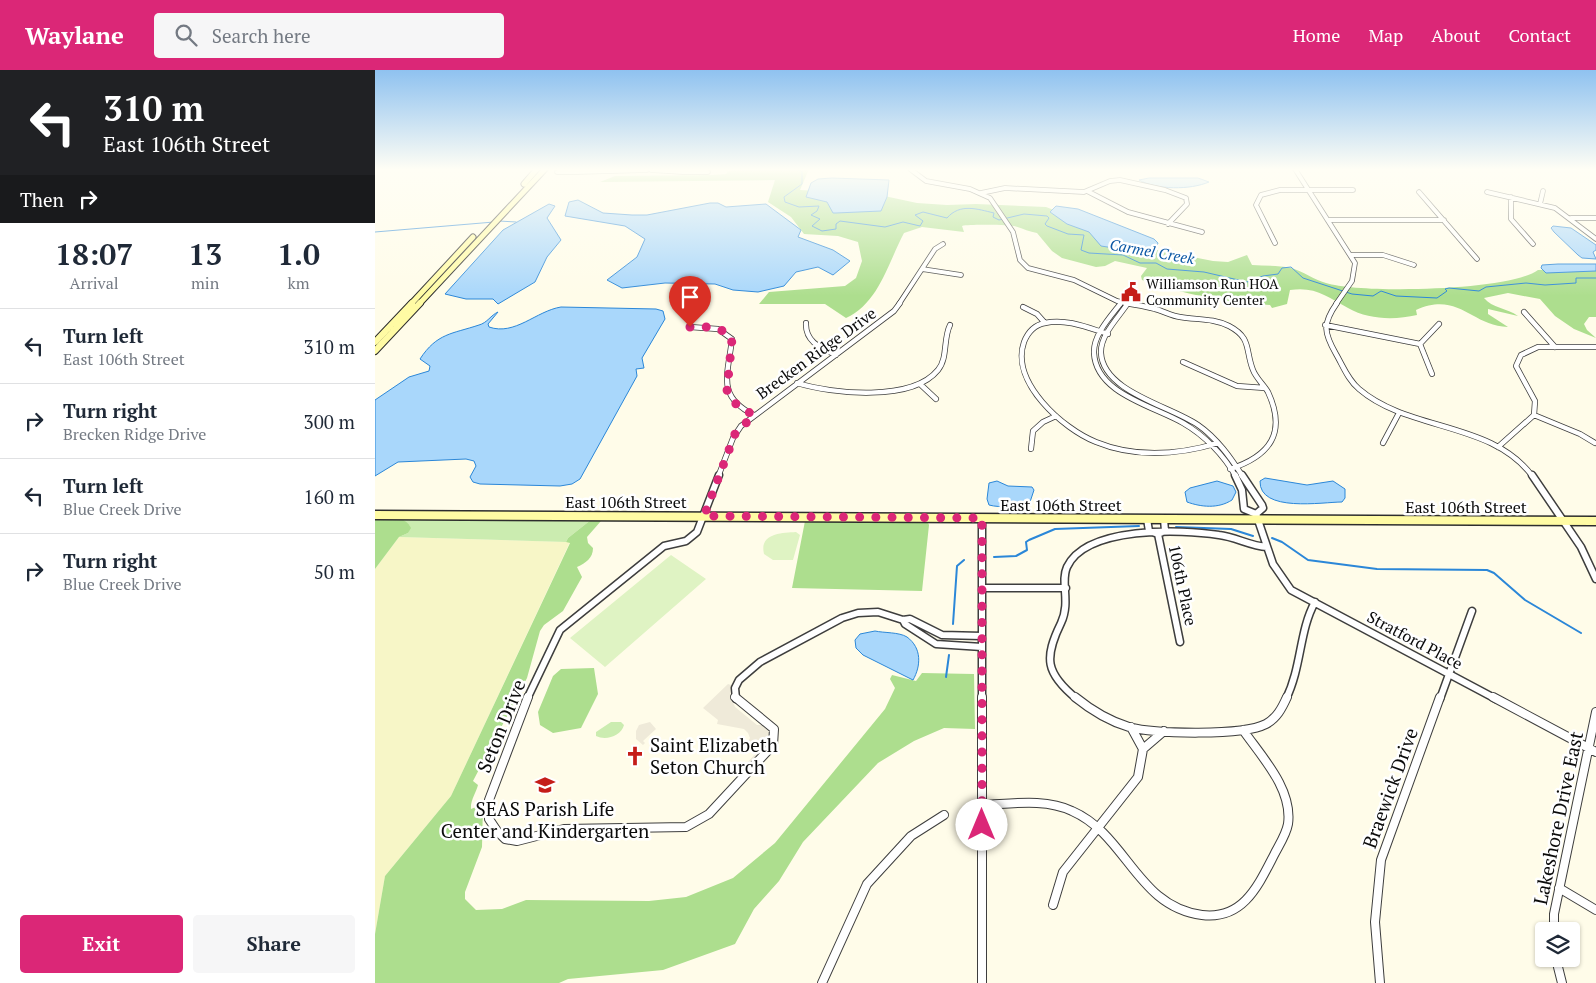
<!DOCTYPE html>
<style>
:root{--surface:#fff;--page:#f6f6f7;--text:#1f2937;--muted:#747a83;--line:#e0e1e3;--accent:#db2777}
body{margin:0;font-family:"PT Serif",serif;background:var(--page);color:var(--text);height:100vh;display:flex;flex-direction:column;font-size:19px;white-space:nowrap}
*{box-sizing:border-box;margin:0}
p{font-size:16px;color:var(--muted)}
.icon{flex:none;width:28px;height:28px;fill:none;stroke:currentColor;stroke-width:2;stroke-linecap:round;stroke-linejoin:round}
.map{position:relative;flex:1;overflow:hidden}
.drawer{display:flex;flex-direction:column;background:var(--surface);width:375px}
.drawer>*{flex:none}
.top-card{background:#202124;color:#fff;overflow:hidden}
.buttons{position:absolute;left:1160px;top:852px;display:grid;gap:10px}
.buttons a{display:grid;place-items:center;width:45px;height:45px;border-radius:5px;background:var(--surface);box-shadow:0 1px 4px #0004;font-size:25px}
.pin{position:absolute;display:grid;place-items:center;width:42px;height:42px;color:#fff;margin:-51px -21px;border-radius:50% 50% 50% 0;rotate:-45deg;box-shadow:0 0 5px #0007}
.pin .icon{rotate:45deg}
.me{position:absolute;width:55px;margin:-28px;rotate:0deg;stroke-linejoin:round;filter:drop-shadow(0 0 4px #0008)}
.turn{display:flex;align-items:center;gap:18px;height:105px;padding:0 20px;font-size:22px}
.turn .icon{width:65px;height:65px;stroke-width:2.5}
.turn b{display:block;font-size:35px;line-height:42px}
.then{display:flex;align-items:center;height:48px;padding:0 20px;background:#0003;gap:10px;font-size:19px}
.eta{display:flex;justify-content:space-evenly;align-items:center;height:85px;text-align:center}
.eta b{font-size:30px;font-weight:700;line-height:35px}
.cta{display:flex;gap:10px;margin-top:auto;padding:10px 20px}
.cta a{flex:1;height:58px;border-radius:5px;background:var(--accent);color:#fff;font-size:20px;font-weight:700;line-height:58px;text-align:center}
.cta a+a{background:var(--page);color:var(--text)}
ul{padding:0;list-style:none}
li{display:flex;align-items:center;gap:15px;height:75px;padding:0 20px;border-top:1px solid var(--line)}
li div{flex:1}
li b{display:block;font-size:19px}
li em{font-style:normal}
header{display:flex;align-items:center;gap:30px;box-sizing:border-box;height:70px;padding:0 25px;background:var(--accent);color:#fff}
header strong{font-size:24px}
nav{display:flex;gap:28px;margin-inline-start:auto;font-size:18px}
.search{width:350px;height:45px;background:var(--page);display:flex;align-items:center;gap:12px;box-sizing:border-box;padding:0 18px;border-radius:5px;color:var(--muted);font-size:19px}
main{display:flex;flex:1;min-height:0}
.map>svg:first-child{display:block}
.farmland{fill:#f7f6c7}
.green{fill:#cbecb0}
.forest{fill:#adde8e}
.pitch{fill:#dff3c3}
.plaza{fill:#efead9}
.water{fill:#a9d7fb;stroke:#2b87d8}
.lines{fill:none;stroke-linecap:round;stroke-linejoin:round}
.stream-far1{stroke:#2b87d8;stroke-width:1}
.stream{stroke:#2b87d8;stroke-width:2}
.street-far3-casing{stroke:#3e3e3e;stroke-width:5.5}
.street-far2-casing{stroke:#3e3e3e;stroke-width:6}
.street-far1-casing{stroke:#3e3e3e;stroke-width:9}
.street-casing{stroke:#3e3e3e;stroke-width:10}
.secondary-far2-casing{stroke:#2d2d2d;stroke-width:7}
.secondary-far1-casing{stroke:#2d2d2d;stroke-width:8}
.secondary-casing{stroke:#2d2d2d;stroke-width:11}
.street-far3{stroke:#fff;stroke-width:4}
.street-far2{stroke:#fff;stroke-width:4.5}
.street-far1{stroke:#fff;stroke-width:6}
.street{stroke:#fff;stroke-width:8}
.secondary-far2{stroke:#fffba4;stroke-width:5}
.secondary-far1{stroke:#fffba4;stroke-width:6}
.secondary{stroke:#fffba4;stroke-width:8}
.route{stroke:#db2777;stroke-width:9;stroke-dasharray:0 16.2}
.labels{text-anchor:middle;stroke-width:5;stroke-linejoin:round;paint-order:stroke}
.far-poi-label{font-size:14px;fill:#0b0b0b;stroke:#fff;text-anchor:start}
.far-water-label{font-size:15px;font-style:italic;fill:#0c58a5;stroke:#fff}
.street-label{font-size:16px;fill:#0b0b0b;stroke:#fff}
.near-street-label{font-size:19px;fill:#0b0b0b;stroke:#fff}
.near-poi-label{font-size:19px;fill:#0b0b0b;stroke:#fff;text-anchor:start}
</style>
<header>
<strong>Waylane</strong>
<div class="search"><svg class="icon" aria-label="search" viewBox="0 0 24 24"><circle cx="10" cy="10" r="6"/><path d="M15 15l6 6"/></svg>Search here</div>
<nav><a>Home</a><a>Map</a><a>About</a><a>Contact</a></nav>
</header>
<main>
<section class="drawer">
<div class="top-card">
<div class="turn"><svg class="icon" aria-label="left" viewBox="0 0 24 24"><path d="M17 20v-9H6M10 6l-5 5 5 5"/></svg><div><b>310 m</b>East 106th Street</div></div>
<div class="then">Then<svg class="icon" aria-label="right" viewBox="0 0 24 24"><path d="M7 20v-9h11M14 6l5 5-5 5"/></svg></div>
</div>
<div class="eta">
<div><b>18:07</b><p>Arrival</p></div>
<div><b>13</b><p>min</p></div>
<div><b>1.0</b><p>km</p></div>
</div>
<ul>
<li><svg class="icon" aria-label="left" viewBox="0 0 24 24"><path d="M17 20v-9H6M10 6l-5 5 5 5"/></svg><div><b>Turn left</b><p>East 106th Street</p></div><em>310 m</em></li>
<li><svg class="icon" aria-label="right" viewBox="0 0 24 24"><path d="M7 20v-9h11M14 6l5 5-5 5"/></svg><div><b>Turn right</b><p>Brecken Ridge Drive</p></div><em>300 m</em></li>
<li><svg class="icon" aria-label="left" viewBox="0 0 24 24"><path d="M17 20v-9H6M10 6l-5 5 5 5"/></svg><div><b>Turn left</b><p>Blue Creek Drive</p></div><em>160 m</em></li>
<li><svg class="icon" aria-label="right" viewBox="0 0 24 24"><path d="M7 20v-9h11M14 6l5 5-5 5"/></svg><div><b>Turn right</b><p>Blue Creek Drive</p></div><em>50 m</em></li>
</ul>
<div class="cta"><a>Exit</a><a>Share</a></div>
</section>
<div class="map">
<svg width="1221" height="913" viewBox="0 0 1221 913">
<rect width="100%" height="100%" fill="#fffce9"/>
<path class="farmland" d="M24,467L195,472L76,726L10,806L0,864V499Z"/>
<path class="green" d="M21,448L217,449L193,468L191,472L24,467L33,463L35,456Z
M236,652H246L249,655C246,666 231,671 221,666V662Z"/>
<path class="forest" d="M394,99H434L425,120L500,124L542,133L572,135L601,134L671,137L782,180L838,191L853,192L872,185L877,195C890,196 903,195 916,198C928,201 939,210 951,213C986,224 1135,221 1163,200L1221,198V247H1214L1209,254L1212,260L1221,268L1199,259L1180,246L1165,229L1133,223L1109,228C1117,238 1132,238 1143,246L1113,239V244L1133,257C1096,256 1084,221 1041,240L1042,245C1020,250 994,250 973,238C953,227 940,216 915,220L912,234L897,238L895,235C850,233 809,224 767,210L766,206L772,198L740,191L730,196L721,197L687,188L677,181L662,163C654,162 647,158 639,156C630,155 596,154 587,156L589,162L547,157L529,163C513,193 504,233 471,248L450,234H384L394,222L470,216L481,208L487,191L483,172L463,166L429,164L416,147L393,132L400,110L225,112L240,106L337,105L351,104L353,101Z
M0,447C11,447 31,445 36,458L33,463L24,467L0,499Z
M217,449L226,451L212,467L213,473L218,478C218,488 211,493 202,497L207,507L188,541L169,555L165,561L152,608L98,711L103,715C101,723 95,731 96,739L108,734L107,777L90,822V829L101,840L127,839L151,830L274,831L311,827L358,808L400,773L510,639L520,618L515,609L517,605L541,611L547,603L599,604L600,659L569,658L539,671L503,693L428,772L404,811L379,839L360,874L288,900L193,909L184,913H0V864L10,806L76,726L195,473L191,472L193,468Z
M552,450L554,455L547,521L417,518L430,451Z
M219,598L223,624L206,658L178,663L165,655L163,642L178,606L186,599Z"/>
<path class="pitch" d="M421,462L425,465L418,490H398L389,484C384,463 407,463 421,462Z
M296,485L331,509L230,597L195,568Z"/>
<path class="plaza" d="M353,614L356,615L355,626L360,637L382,655H389L395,661L393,674L376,694H371L382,682L372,674L375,668L373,663L369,659L342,654L343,650L328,638Z
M275,652L281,659L268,671L270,673L268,675L261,669V661L264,655Z"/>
<path class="water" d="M457,108L514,110L512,127L506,141L461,143H458L452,132L431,127L436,113L443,109Z
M774,108H823L834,112C815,120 782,120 764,110Z
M203,130L228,143L257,145H272L335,133H343L351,137L391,134L426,160L423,167L458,180L475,191L458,205L443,197L421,202L409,216L383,222L358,220L340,214L290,213L247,218L232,210L262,187L270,169L250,156L190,146L194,132Z
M174,134L180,136L172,148L186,170L172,187L160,212L123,234L118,229H91L70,224L128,160Z
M681,136L703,139L779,169L783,173L781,179L771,183L726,176L714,162L692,154L675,142Z
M1178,156L1196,158L1221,175V180L1218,182L1221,189L1207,188L1203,185L1179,162L1176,158Z
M1183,194H1221V201L1171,203L1166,198L1167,195Z
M186,237L281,239L288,241L290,249L267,288L269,298L261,299L262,306L205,409L197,414L185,416L105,414L98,412L95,407L101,396L99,391L91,389L23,392L0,406V330L34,307L54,301L55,296L45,289C62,263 77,264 104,255C112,253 116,245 123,242L113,254L114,257C140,266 161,241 186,237Z
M890,408L932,415L958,411L970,419V428L967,432C948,432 884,443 885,411Z
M622,411L633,416L657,417L659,420L655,432C645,437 625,438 614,435L612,429L614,413Z
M842,411L858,416L861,422L857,430C843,439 826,437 812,432L810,422L815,418Z
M500,561C509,563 524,562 532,567C547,578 546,596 538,610L488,585L481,578L480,570L485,564Z"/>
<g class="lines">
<path class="stream-far1" d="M419,99L427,101V114L409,127L410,132L424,137L444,136L442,141L436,145L445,149L437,156L447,161L461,159V154L465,151L510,157L528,152L545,156L548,151L540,145L548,142L572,148C585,133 602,139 619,143L618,147L624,150L649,144L672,146L674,148L670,154L672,156L693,164L709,165L706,180L714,183L748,185L765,193H781L792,199L829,202L872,212L888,206L903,204L907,198L916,197L928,208L977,224L998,226L1006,221L1021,226L1062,228L1072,221L1070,219L1074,218L1104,221L1111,217L1151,213L1170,215L1201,213V208H1221
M124,151L141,152
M0,162L119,152"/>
<path class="stream" d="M801,457L856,459L878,466
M897,468L907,472L933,490L1002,499L1112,500L1119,503L1150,530L1206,563
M619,487L641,486L652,480L651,472L654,470L680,459L764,456
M578,554L582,496L589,490
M571,607L574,585"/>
<defs>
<path id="street-far3" d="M310,99L308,102H333
M535,99L551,111L595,119L615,128L638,162L645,190L653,198L699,210L742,231L757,234
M920,99L980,193L977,211L961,234
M276,100L308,102
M182,102H205
M201,102L272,100
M712,121L753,142L827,162
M1044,122L1102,189
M1112,122L1180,138L1221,169
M606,123L630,118L709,122L735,111L745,110L790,120L811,128L812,134L793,154
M1136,127V149L1158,174
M1165,134L1168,121
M1196,148H1221
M954,150H1069
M900,173L881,135L886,125L905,120H978
M976,185H1008L1039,195
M547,199L586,205
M524,234L560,179L568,174
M745,234L746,232"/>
<path id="street-far2" d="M746,233C736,246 718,265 719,283C721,324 779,336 808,353C829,365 849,385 861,407
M750,233C760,235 770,236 780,239C788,241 797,246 805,247C822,250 838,248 854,256C877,268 870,280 878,300C881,308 889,315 893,322C912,363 895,386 855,399
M753,233C744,247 725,265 726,283C728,322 796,336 823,355C842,368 856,388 868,407
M962,233C947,254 949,263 961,284C968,296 973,310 984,319C1034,362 1118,351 1158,407
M648,237L662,244L670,253
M1149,242L1180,277
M431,253C430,272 446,278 461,285
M950,255L1045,274
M315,257L343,259L357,269C353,305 341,326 379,345
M733,264C714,258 691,248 670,253C659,255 653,262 649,272C635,312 688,359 721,372C760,388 803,385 843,373
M808,292L862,316L890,318
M1057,304L1045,274L1064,254
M422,313C458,324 537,332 563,300C573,288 568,269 575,255
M545,314L561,329
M1159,345L1205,364L1220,373
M1008,373L1024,343
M1123,377L1159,345L1160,331L1141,296L1146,285L1163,277H1221
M656,379L658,361L668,352L681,346
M343,407L358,368L366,356L519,241L525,233"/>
<path id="street-far1" d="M860,405L867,420L869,439L881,444L898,494L916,520L1121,629
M867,405L887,435L888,438L881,444
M1157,405L1206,477L1221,509
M607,448V629
M772,449L774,461L783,464L790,461L789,449
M783,464L805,572
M607,518H691
M528,550L530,554L561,574L607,577
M152,629L185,560L289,476L311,471L322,462L344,405
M361,629L360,618L364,610L385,592L467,548L483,543L503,542L528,550L535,549L567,565L607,566
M702,629C670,603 669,588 686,553C696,532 685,512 692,497C711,456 806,459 844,465C861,467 875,476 892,477
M911,629C927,596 924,561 940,532
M1065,629L1097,541"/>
<path id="street" d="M153,627L114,730V749L122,761L130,769L142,771L189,759L311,757L334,744L398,675L399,659L360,627
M607,627V913
M700,627C716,640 734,651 754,657C780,664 868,666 891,654C902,648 907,638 912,627
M1118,627L1221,682
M768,679L789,661
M607,735C636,734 670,728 697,741C752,765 762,837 827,845C868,850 883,816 899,785C904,775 911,765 913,754C918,719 886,686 868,660
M1184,818L1221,840
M678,835L688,802L763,707L768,679L756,657
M1179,861V844L1221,642
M1181,889L1187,913
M447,913L492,814L536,766L569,745
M1005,913L1000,852L1006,790L1065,627"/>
<path id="secondary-far2" d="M149,114L162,99
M36,234L98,167
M44,234L170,99"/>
<path id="secondary-far1" d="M0,272L37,233
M0,281L45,233"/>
<path id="secondary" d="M0,445L1221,451"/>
</defs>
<use href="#street-far3" class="street-far3-casing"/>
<use href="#street-far2" class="street-far2-casing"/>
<use href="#street-far1" class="street-far1-casing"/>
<use href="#street" class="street-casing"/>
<use href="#secondary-far2" class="secondary-far2-casing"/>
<use href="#secondary-far1" class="secondary-far1-casing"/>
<use href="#secondary" class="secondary-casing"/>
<use href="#street-far3" class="street-far3"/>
<use href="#street-far2" class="street-far2"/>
<use href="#street-far1" class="street-far1"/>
<use href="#street" class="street"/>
<use href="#secondary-far2" class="secondary-far2"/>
<use href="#secondary-far1" class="secondary-far1"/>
<use href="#secondary" class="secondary"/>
</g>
<linearGradient id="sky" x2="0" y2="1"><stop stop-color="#8fc2f0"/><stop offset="0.44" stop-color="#fffef5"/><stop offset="1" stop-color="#fffef5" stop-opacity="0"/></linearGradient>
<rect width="1221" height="226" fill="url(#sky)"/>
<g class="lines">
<path class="route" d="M315,257C330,257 347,255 357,269L352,320C356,333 367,339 379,345L360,364L329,446L607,448V755"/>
</g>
<defs>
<symbol id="civic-bare" viewBox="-9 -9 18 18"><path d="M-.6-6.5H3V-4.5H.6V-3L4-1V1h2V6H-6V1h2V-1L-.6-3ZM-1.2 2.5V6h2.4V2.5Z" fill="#c51d19" stroke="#fff" stroke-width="2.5" paint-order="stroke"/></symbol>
<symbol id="church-bare" viewBox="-9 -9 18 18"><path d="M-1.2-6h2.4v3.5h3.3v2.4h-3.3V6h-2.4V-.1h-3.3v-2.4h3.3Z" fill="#c51d19" stroke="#fff" stroke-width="2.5" paint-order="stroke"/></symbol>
<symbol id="school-bare" viewBox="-9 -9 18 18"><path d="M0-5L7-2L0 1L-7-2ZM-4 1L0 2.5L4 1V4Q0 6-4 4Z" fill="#c51d19" stroke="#fff" stroke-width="2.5" paint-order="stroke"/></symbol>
</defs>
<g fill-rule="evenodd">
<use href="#civic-bare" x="742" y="208" width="28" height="28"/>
<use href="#church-bare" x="246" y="672" width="28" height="28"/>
<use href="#school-bare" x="156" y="701" width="28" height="28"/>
</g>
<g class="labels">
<g class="far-poi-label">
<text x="771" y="219">Williamson Run HOA<tspan x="771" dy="16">Community Center</tspan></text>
</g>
<g class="far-water-label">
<text transform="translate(777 182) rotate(10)" y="5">Carmel Creek</text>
</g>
<g class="street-label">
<text transform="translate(441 283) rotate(-36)" y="6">Brecken Ridge Drive</text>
<text x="251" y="438">East 106th Street</text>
<text x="686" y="441">East 106th Street</text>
<text x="1091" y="443">East 106th Street</text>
<text transform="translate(808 515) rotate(78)" y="6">106th Place</text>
<text transform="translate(1040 570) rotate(28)" y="6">Stratford Place</text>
</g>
<g class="near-street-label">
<text transform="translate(126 656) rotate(-68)" y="7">Seton Drive</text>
<text transform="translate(1015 718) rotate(-70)" y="7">Braewick Drive</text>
<text transform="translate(1183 748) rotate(-78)" y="7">Lakeshore Drive East</text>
</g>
<g class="near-poi-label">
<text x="275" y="682">Saint Elizabeth<tspan x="275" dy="22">Seton Church</tspan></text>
<text x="170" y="746" text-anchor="middle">SEAS Parish Life<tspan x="170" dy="22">Center and Kindergarten</tspan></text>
</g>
</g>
</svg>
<div class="buttons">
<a><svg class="icon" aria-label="layers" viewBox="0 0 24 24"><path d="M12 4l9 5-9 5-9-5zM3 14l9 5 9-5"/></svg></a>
</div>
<div class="pin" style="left:315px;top:257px;background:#d93025"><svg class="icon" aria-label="arrive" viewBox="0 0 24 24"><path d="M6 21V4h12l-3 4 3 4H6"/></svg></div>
<svg class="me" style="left:607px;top:755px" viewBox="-20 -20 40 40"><circle r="19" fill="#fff"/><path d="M0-13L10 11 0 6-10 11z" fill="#db2777"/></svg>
</div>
</main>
